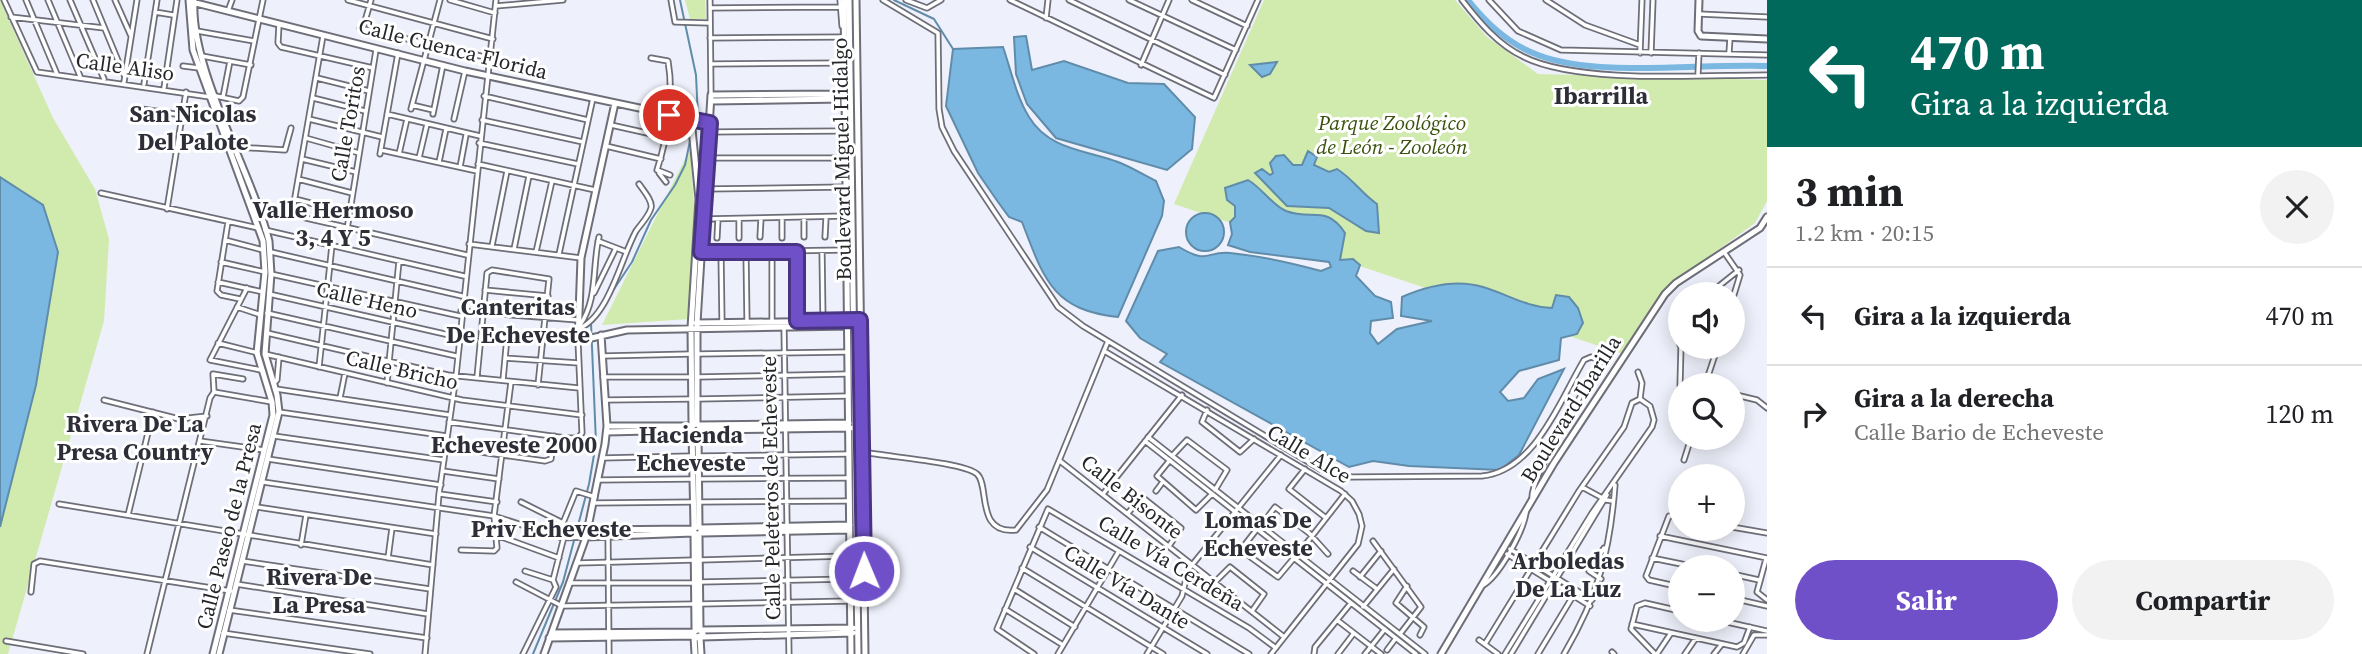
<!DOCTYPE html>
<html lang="es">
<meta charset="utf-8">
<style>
:root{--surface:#fff;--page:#f2f2f2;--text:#202124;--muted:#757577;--line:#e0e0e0;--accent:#7050c9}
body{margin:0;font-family:"Source Serif 4",serif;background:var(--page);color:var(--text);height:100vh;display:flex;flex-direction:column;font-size:26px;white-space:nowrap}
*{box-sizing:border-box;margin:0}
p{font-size:23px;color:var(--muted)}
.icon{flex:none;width:38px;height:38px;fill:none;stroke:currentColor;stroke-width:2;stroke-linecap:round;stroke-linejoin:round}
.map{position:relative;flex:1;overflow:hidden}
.side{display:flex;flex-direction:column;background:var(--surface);width:595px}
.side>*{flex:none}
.guide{background:#00695c;color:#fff;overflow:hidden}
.tools{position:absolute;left:1668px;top:282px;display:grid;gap:14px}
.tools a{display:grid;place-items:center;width:77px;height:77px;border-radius:50%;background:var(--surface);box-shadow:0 4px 18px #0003;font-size:35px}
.pin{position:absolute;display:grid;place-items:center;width:60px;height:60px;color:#fff;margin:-30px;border:4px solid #fff;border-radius:50%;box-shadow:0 2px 7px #0007}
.me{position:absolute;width:77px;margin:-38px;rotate:359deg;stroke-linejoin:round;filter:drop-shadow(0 0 5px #0008)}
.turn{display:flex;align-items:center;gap:24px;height:147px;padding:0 28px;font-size:32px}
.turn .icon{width:91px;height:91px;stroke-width:2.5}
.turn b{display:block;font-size:49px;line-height:60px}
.round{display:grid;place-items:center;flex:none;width:74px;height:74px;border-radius:37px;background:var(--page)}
.summary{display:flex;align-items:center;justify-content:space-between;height:119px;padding:0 28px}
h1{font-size:42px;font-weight:700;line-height:52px}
.action{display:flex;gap:14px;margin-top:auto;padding:14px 28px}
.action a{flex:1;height:80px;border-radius:42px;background:var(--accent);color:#fff;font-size:28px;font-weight:700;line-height:80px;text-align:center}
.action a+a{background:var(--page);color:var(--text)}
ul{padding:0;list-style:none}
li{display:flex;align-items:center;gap:21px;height:98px;padding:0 28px;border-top:2px solid var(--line)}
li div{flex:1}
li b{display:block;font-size:26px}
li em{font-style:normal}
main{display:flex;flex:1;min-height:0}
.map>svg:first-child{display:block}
.green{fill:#d0ebad}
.water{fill:#7ab8e1;stroke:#608caa;stroke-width:2}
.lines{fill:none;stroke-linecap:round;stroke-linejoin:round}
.stream{stroke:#608caa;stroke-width:2}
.river{stroke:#7ab8e1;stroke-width:6}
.street-casing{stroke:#6d6e78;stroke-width:7}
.secondary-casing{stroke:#6d6e78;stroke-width:9}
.street{stroke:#fff;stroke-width:3.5}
.secondary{stroke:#fff;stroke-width:5}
.route-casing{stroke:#493483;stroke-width:18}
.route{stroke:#7050c9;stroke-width:12}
.labels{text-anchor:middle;stroke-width:6;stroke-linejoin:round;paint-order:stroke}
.street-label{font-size:21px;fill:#25262a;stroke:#fff}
.park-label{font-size:21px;font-style:italic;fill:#3a500d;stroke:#fff}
.quarter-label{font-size:24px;font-weight:bold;fill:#2d2e37;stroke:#fff}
</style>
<main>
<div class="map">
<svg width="1767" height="654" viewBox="0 0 1767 654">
<rect width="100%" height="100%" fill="#eef0fb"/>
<path class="green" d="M0,0L53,118L95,189L109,239L104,321L8,654H0Z
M685,0H705L706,19H690Z
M1264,0H1455L1487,37L1538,74L1767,80V201L1755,223L1668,286L1623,354L1174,204Z
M690,149L695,219L689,319L602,325Z"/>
<path class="water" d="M1026,36L1032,70L1064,61L1128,83L1164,84L1195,117L1192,149L1167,170L1056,138L1027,104L1016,74L1014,37Z
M1003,47C1011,70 1016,96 1029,117C1049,150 1086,150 1118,162C1131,167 1144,175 1156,181L1164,201L1162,216L1118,317C1052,310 1044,279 1022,222L1009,217L998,202L978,173L946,106L953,49Z
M1277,62L1270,74L1262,77L1250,65Z
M1308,151L1317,157L1314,165L1329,172L1337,169C1353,179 1362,194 1377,204L1379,233L1366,231L1329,208L1287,206L1255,173L1262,169L1270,175L1273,173L1270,163L1276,156L1284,155L1293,165H1302Z
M0,177L43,205L58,252L36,385L0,527Z
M1248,180C1262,188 1272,205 1286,211C1312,221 1326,204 1345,233L1340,260L1353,259L1360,265L1356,276L1375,296L1391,302L1393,318L1371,321L1370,333L1378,344L1397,329L1432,321L1401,316L1402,297C1427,286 1456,279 1483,287C1507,294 1526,307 1552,308L1556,295L1569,297L1578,308L1583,323L1577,334L1561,338L1559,360L1519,371L1500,392L1508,401L1524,398L1538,379L1564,369L1519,455L1500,470L1409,466L1373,461L1349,467L1160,362L1167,354L1140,338L1126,321L1158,251L1179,247C1209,265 1205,251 1230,253C1260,256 1292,263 1321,271L1331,267L1329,262L1250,252L1228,245L1232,234L1230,222L1235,217V206L1227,200L1225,188Z
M1186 232a19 19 0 1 1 38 0a19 19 0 1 1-38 0Z"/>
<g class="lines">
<path class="stream" d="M680,0L696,75L698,118
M894,0L934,19L953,49
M608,298L632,262L651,220L675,185L685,165L691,136
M533,654L563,582L589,484L596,443L591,323"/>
<path class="river" d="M1468,0C1486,23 1510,45 1538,55C1598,78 1701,63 1767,66"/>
<defs>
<path id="street" d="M4,0L37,72L210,97
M26,0L57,74
M48,0L80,76
M70,0L104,79
M93,0L124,75
M115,0L131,36
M348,0L493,39
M450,0L495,13
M671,0L675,22L709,23
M710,0L711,95
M840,0L842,26
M883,0L938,33L939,109L942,127L954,151L1058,307L1083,326L1320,469L1351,477L1482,476C1535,471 1560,400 1584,360L1591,357L1602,361C1587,385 1532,475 1532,497
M906,0L927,8L941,0
M1010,0L1214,98L1258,0
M1069,0L1225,75
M1129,0L1236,50
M1192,0L1247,26
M1462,0C1479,22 1498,45 1524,57C1578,84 1703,75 1767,75
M1489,0L1518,31L1561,50L1767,55
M1546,0L1585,25L1640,45
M496,6L563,0
M710,8L840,7
M228,11L232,0
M155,12L173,15
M1699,14L1767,17
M11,17L104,28
M1046,18L1048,0
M279,24L278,43L281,47L373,68
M360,28L489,58
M363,28L371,0
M197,31L254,41
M710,38L844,37
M1640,53L1642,0
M1651,53L1653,0
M1729,53L1730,38
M202,56L251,65
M651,58L668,61C674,95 668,136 657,170
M711,64L843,63
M1141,65L1169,0
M183,66L199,68
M1698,74L1699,53
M317,78L369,91
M124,82L137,0
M144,84L157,0
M164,88L177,0
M216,96L239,101L243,97L263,0
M484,96L588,120
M223,97L230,61
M313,98L365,111
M412,105L433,110
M135,108L182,115
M411,109L440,0
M182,111L218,117
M387,114L480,136
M433,114L443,65
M309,119L382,137
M454,119L465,71
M482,120L583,142
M611,125L665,137
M710,132L843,131
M306,138L359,153
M479,143L578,164
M606,146L661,159
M236,147L285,150L291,128
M381,150L477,171
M380,154L398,53
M399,154L407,119
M419,158L427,124
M708,158H844
M302,159L356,172
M439,162L446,129
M478,164L595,190
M460,167L466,135
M657,170L670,175
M659,173L666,182
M298,179L352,193
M705,189L845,187
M101,193L258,228
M295,199L349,213
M258,207L467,255
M167,209L186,92
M292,214L323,36
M703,219L845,216
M228,222L217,291L221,295L240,299
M265,230L464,276
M760,237L761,218
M804,237V219
M825,237L826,218
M717,238L718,219
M739,238V219
M782,238V219
M225,240L263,250
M598,241L624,251
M469,244L581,258
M492,246L507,171
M344,248L376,50
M514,249L529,176
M822,251L823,321
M271,252L462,296
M536,252L552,181
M701,252L846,250
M797,252V322
M1724,252L1740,275L1732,301
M721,253L722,322
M746,253L747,322
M772,253V322
M559,254L593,98
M221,262L265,272
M271,274L460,316
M218,282L263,292
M247,288L210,360L261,370
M485,290L548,296
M594,293L616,248
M269,294L458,337
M1709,294L1739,270
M237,307L261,315
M461,311L578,320
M267,313L456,356
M580,325C598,299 592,267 599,237
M784,327L789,654
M578,329C609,317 621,258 636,231C641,224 649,216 651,208C653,201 643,190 639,184
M1680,331V345
M267,333L448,375L579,388
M218,343L258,353
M1106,352L1341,491L1352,501L1359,514L1362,526L1358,544L1271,654
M265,354L462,400L582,415
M697,354L847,352
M602,356L691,354
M505,358L579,363
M319,367L332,245
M1638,372L1642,383L1640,399
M477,377L487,273L492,270L549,279L538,385
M603,377H692
M697,377L847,374
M503,380L507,337
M274,383L277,380L279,357
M387,383L399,261
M1680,385L1681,346
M1705,385L1718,346
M276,389L450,415
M1680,389V392
M214,392L272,402
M214,392L213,374L243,379
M1732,394L1757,400L1767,408
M340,398L345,373
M698,399L848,396
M104,400L179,419L207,416
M605,400L692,399
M1207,410L1202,422L1240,452L1254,439
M279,412L447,436
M449,422L566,438H578L582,433L578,341L481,335
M274,436L444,460
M1148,437L1425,654
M200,441L264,450
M1145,441L1416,654
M445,447L545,461L551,459L554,436
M864,452C887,457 962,462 977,474C990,485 975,535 1016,530L1047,490L1108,341
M699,456L849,454
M1172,456L1187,440L1227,470L1215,490
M602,458L691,456
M268,459L441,485
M1170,460L1157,476L1196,510L1212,494
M1684,460L1691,438
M1060,461L1284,637
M1305,469L1289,489L1326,518
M443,471L499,479
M699,479L848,478
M597,480L693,479
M263,482L494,516L562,538L586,537
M1582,487L1606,500L1613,501
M1156,491L1162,483
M440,494L497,502
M1103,494L1182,395
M521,502L563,523L566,529L553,580L556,587L523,654
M699,502L848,501
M593,503L693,502
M59,504L433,565
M257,507L436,534
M1128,513L1142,497L1181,528L1169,546
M128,515L153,412
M1680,516H1669L1646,576L1649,580L1680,587
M563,523L576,491L595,497
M1261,526L1275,507L1309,533L1328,554
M1039,527L1249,654
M1732,527L1767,533
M1257,529L1243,547L1245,553L1278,577L1294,558
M496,535L559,558
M1660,536L1767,558
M608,537L609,654
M1373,541L1421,607L1400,634
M301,545L306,515
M1030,547L1207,654
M1510,549L1592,600
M461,550L494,551L497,548L494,516L511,382
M1298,554L1345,494
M1507,554L1590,606
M388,558L392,528
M1652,558L1696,567
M1766,559L1757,592L1767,600
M700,560L849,556
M242,561L430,589
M578,563L694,560
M1022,568L1163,654
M525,571L553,580
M1353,571L1377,589
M1732,574L1759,580
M1360,577L1381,551
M1601,579L1589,571L1604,548
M516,582L562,606L694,604
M700,582L850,579
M1215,582L1230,567L1264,594L1252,611
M570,583H694
M236,584L428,614
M1407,586L1396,603L1424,627L1420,635
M1482,586C1499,577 1523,532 1526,513
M1014,589L1075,627
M31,592L34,564L40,561L231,591
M1732,598L1767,606
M700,604L850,601
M1363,607L1394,569
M1005,609L1063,645
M229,610L427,638
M1337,620L1381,654
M1718,620L1767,631
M1632,624L1737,647L1744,643L1750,627
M223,633L370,654
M1479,640L1498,654
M6,641L83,654
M1485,644L1579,491L1624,427L1632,403L1640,399
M1387,650L1396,638
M1612,652L1614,654
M147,654L210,398L214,392
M425,654L439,494L456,376L496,0
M1034,654L997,629L1048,509L1249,628L1276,648
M1058,654L1119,551
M1147,654L1182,596L1188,570L1281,455
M1314,654L1315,647L1351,603
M1338,654L1354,633
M1365,654L1385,629
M1505,654L1592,513L1652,427L1654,420L1650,406L1640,399
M1511,654L1607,495
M1538,654L1573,596
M1564,654C1598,596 1610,552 1615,485
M1655,654L1631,629L1637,606L1645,603L1680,611
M1657,654L1671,633
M1685,654L1696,638
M1714,654L1722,644
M1743,654L1754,635H1767"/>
<path id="secondary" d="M189,0L193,50L263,241L265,272L257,353L272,402L273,415L213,654
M194,0C190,70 251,170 269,241L271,274L265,354L277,395L279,412L219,654
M844,0L851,654
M849,0L858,654
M856,0L865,654
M1699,0L1698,31L1701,36L1767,39
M192,2L465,71L710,123
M711,101L844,99
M615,103L581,258L578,341L627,330L850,326
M691,119L699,199L691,328L692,424
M696,323L847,321
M697,423L691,427L695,433L701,429L697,423V323L711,95L845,94
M700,425L849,423
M607,426H691
M700,430L851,428
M692,431L694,527
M607,432L691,430
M698,433L699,526L702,531L696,536L693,529L699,526
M701,528L850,525
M588,530L693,529
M702,533L849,530
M694,535L695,629
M699,536L700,629L703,634L696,638L693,632L700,629
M586,537L693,533
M702,630L853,628
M552,633L693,632
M694,637L695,654
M702,637L853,633
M549,638L694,636
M700,638L701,654
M544,654L586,537L605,444L607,426L601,335
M1441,654L1554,463L1665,294L1676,283L1760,228L1767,217"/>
</defs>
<use href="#street" class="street-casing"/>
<use href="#secondary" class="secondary-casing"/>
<use href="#street" class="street"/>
<use href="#secondary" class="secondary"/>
</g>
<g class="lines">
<defs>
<path id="route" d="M669,115L710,123L701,252H797V321L860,320L864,571"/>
</defs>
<use href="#route" class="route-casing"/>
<use href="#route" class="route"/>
</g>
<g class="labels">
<g class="street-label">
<text transform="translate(453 49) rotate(14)" y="7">Calle Cuenca Florida</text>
<text transform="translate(125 67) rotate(8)" y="7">Calle Aliso</text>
<text transform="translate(348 124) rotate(-80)" y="7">Calle Toritos</text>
<text transform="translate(842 159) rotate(-91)" y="7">Boulevard Miguel Hidalgo</text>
<text transform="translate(367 300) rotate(13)" y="7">Calle Heno</text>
<text transform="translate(402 370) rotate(13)" y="7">Calle Bricho</text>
<text transform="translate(1571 409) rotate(-58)" y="7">Boulevard Ibarilla</text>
<text transform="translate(1309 454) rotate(31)" y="7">Calle Alce</text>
<text transform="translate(771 488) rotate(-91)" y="7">Calle Peleteros de Echeveste</text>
<text transform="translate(1132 497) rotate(38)" y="7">Calle Bisonte</text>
<text transform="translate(229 526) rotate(-76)" y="7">Calle Paseo de la Presa</text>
<text transform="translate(1171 563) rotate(31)" y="7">Calle Vía Cerdeña</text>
<text transform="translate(1127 587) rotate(31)" y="7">Calle Vía Dante</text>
</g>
<g class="park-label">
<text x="1392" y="130">Parque Zoológico<tspan x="1392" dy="24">de León - Zooleón</tspan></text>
</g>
<g class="quarter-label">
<text x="1601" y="104">Ibarrilla</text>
<text x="193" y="122">San Nicolas<tspan x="193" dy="28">Del Palote</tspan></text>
<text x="333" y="218">Valle Hermoso<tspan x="333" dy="28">3, 4 Y 5</tspan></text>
<text x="518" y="315">Canteritas<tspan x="518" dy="28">De Echeveste</tspan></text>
<text x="135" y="432">Rivera De La<tspan x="135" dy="28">Presa Country</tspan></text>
<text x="691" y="443">Hacienda<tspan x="691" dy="28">Echeveste</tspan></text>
<text x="514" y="453">Echeveste 2000</text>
<text x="1258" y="528">Lomas De<tspan x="1258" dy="28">Echeveste</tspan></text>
<text x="551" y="537">Priv Echeveste</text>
<text x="1568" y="569">Arboledas<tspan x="1568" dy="28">De La Luz</tspan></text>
<text x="319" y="585">Rivera De<tspan x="319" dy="28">La Presa</tspan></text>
</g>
</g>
</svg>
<div class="tools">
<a><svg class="icon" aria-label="sound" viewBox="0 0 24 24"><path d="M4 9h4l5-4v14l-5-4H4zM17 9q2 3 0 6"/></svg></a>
<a><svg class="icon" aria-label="search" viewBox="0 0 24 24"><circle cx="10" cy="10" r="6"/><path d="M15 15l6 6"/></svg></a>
<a>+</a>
<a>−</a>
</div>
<div class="pin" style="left:669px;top:115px;background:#d93025"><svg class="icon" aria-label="arrive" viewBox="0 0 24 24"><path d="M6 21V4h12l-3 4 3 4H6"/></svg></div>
<svg class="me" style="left:864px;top:571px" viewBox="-20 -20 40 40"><circle r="17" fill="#7050c9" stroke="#fff" stroke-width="3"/><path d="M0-11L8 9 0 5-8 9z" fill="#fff"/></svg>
</div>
<section class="side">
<div class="guide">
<div class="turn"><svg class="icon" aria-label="left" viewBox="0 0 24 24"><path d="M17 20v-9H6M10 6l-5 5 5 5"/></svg><div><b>470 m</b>Gira a la izquierda</div></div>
</div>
<div class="summary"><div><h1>3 min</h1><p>1.2 km · 20:15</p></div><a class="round"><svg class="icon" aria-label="close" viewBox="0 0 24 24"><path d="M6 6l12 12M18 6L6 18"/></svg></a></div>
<ul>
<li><svg class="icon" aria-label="left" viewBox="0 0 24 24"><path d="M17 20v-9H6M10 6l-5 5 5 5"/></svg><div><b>Gira a la izquierda</b></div><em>470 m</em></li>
<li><svg class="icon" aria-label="right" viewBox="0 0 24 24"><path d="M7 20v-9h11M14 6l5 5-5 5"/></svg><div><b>Gira a la derecha</b><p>Calle Bario de Echeveste</p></div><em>120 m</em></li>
</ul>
<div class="action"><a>Salir</a><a>Compartir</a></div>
</section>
</main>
